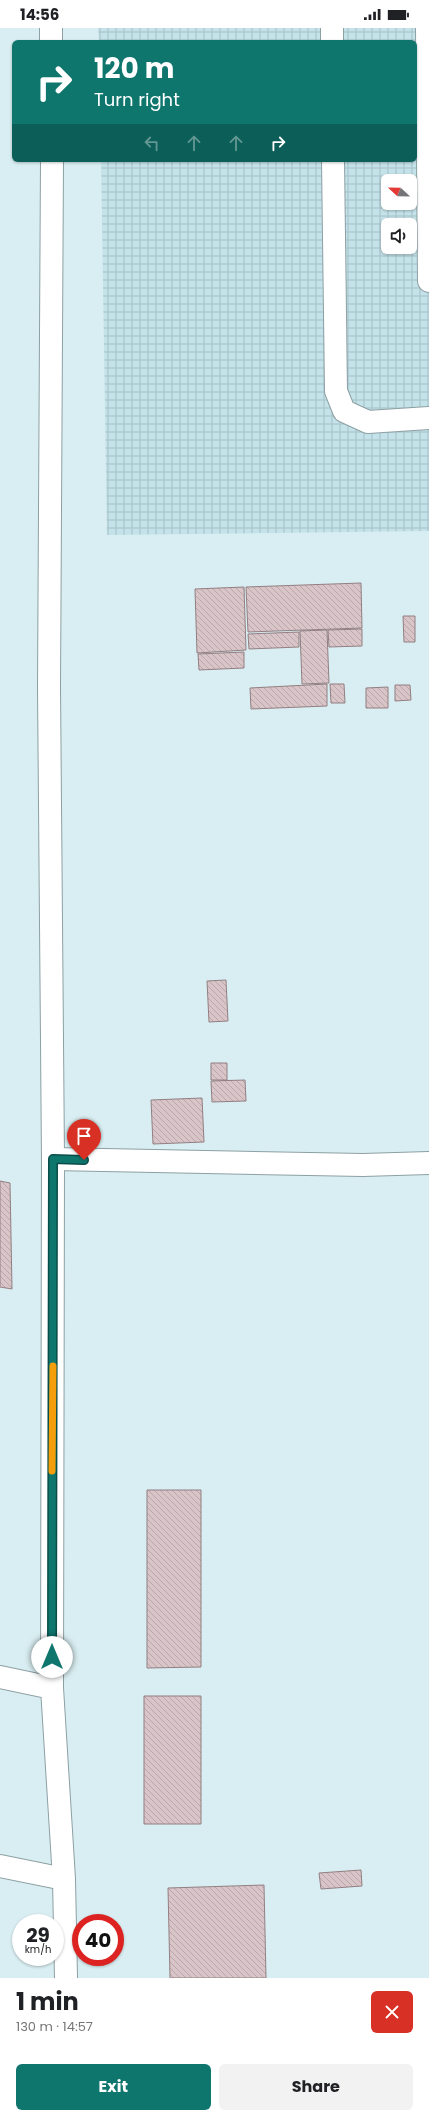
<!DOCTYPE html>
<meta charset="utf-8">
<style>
:root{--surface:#fff;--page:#f2f2f2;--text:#202124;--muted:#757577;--accent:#0f766e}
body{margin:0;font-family:Poppins,sans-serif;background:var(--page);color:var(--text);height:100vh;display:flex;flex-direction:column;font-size:15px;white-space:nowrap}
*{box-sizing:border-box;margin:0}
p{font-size:13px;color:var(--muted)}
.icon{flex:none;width:22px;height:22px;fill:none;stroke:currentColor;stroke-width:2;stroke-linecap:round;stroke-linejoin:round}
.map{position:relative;height:1950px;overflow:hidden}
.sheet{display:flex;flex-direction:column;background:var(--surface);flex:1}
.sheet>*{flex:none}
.guide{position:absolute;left:12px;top:12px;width:405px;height:122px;border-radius:6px;box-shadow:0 1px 3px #0004;background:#0f766e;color:#fff;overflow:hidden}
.needle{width:26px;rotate:292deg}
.buttons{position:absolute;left:381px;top:146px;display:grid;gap:8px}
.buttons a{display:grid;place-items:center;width:36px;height:36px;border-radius:6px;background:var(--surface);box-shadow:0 1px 3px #0004;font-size:20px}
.speed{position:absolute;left:12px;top:1886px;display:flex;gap:8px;font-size:20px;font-weight:700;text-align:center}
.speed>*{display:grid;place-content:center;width:52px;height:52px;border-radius:50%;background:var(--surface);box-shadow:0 1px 3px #0004;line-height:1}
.speed small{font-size:10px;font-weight:400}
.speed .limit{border:6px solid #d22;background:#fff;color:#111}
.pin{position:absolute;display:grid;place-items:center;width:34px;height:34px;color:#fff;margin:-41px -17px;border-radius:50% 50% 50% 0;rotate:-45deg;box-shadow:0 0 4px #0007}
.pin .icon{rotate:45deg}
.me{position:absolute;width:44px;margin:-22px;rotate:0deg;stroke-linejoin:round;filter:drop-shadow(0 0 3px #0008)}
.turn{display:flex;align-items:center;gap:14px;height:84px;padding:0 16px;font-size:18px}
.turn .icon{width:52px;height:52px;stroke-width:2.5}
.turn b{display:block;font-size:28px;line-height:34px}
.lanes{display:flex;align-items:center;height:38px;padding:0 16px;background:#0003;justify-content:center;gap:20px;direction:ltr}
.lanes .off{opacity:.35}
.round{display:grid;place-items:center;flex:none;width:42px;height:42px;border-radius:6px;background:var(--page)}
.head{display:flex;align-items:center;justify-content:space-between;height:68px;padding:0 16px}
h1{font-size:24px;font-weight:700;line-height:30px}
.button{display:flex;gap:8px;margin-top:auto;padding:8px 16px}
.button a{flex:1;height:46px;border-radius:6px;background:var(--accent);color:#fff;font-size:16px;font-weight:700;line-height:46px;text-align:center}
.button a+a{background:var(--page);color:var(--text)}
.status{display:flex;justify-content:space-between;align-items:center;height:28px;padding:0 20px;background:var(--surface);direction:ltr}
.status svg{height:11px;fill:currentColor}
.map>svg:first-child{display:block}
.industrial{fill:url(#industrial-grid);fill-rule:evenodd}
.building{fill:url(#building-back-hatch);stroke:#927f82}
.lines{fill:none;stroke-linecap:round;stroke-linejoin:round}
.minor-casing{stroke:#8da0a4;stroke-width:24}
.minor{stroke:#fff;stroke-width:22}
.route-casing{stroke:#0a4d48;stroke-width:10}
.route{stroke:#0f766e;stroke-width:7}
.slow{stroke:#f59e0b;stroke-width:7}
</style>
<div class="status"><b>14:56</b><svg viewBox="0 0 49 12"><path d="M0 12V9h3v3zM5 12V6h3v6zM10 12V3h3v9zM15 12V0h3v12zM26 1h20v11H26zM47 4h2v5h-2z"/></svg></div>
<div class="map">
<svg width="429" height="1950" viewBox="0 0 429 1950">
<defs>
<pattern id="industrial-grid" width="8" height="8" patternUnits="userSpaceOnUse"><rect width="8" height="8" fill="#c4e2e9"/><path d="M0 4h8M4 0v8" fill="none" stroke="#a7c1c7"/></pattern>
<pattern id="building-back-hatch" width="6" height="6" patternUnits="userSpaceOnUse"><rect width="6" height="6" fill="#d9c5c8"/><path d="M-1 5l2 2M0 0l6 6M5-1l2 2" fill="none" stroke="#b9a8ab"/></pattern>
</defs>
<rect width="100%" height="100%" fill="#d9eef2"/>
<path class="industrial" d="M98,0H429V503L107,507L101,132H415V14H99ZM388,153H410V175H388ZM388,197H410V219H388Z"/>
<path class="building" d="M361,555L362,600L248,604L246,559Z
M244,559L246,622L197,625L195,561Z
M403,588H415V614H404Z
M362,601V618L329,619L328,602Z
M327,602L329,655L302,656L300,603Z
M299,604V619L249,621L248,606Z
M244,624V640L199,642L198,626Z
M327,656V678L251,681L250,660Z
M330,656H344L345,675H331Z
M395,657H410L411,672L395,673Z
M388,659V680H366V660Z
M226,952L228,993L209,994L207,953Z
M211,1035H227V1052H211Z
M245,1052L246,1073L212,1074L211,1053Z
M202,1070L204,1114L153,1116L151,1072Z
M0,1153L10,1155L12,1261L0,1259Z
M147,1462H201V1639L147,1640Z
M144,1668H201V1796H144Z
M361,1842L362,1858L321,1861L319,1845Z
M264,1857L266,1950H170L168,1860Z"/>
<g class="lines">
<defs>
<path id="minor" d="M51,0V14
M332,0V14
M427,0L429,253
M52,132L49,659L53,1131L52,1660L64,1851L66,1950
M333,132L336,363L344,383L368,394L429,390
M53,1131L363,1137L429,1135
M0,1649L52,1660
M0,1838L64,1851"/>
</defs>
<use href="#minor" class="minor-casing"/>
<use href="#minor" class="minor"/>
</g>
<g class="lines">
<defs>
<path id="route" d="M52,1629L53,1131L84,1132"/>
</defs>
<use href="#route" class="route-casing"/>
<use href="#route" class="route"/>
<path class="slow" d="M52,1443L53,1338"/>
</g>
</svg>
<div class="buttons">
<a><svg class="needle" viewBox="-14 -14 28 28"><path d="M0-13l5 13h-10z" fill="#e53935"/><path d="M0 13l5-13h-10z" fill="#757577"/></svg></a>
<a><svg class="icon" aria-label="sound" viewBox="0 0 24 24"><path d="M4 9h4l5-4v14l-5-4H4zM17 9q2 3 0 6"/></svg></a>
</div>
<div class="speed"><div>29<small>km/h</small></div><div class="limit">40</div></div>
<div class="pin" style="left:84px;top:1132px;background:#d93025"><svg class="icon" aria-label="arrive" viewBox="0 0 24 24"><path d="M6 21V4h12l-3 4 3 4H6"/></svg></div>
<svg class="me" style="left:52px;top:1629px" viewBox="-20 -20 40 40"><circle r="19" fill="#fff"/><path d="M0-13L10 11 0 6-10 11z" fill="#0f766e"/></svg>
<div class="guide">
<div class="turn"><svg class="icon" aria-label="right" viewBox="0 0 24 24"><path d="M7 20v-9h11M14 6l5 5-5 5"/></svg><div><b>120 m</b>Turn right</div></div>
<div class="lanes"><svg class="icon off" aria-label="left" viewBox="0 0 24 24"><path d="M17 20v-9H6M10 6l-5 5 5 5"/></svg><svg class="icon off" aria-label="ahead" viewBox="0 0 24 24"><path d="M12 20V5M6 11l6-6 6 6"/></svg><svg class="icon off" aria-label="ahead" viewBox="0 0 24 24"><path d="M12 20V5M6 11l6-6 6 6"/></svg><svg class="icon" aria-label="right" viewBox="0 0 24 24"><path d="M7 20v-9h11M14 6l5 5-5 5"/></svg></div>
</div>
</div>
<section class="sheet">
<div class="head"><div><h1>1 min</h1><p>130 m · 14:57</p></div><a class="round" style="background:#d93025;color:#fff"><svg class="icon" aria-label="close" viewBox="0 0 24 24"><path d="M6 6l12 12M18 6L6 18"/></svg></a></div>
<div class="button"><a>Exit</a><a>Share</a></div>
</section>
